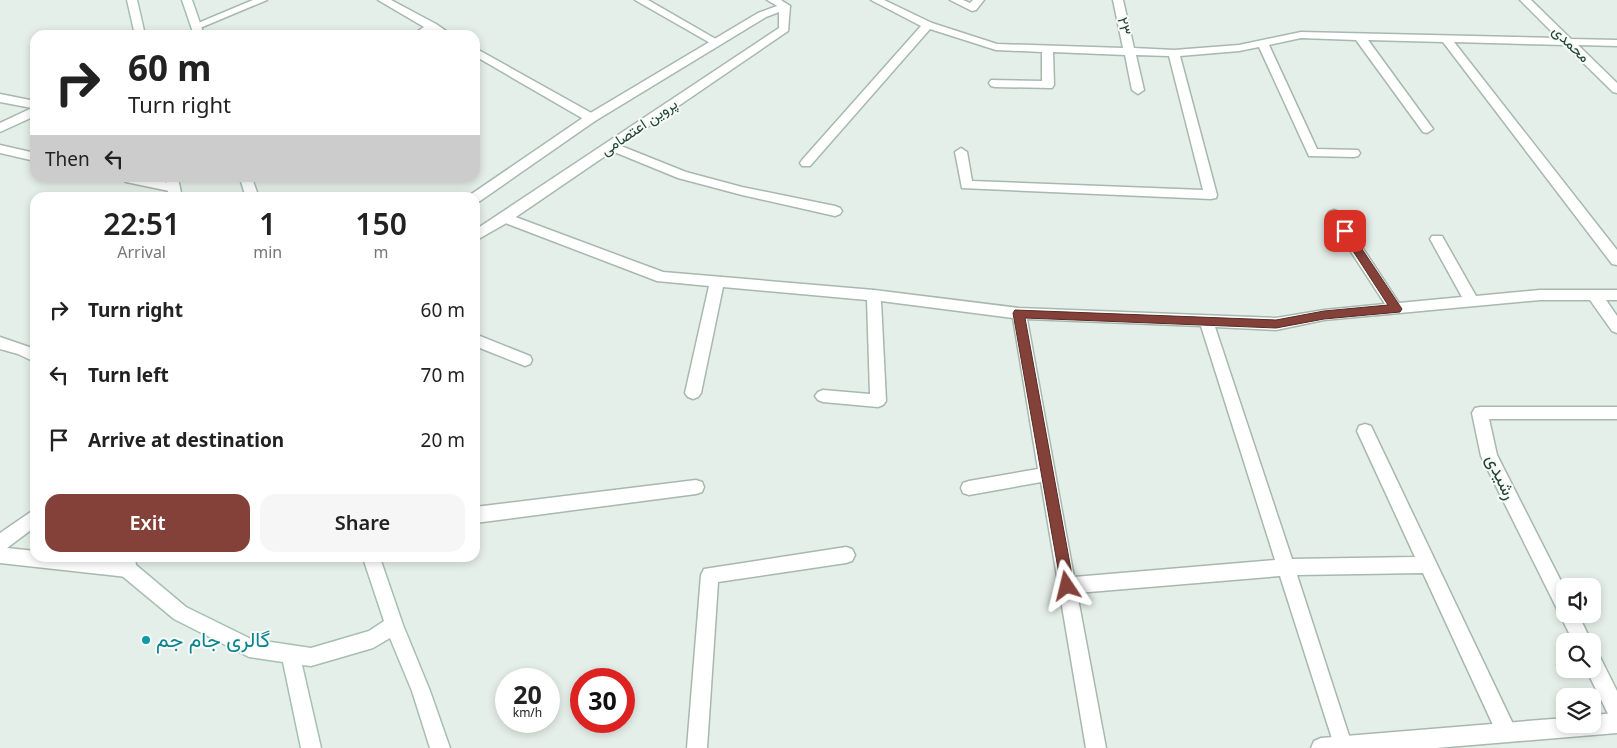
<!DOCTYPE html>
<meta charset="utf-8">
<style>
:root{--surface:#fff;--page:#f6f6f6;--text:#222;--muted:#767676;--accent:#844139}
body{margin:0;font-family:"Noto Sans",Vazirmatn,sans-serif;background:var(--page);color:var(--text);height:100vh;display:flex;flex-direction:column;font-size:19px;white-space:nowrap}
*{box-sizing:border-box;margin:0}
p{font-size:16px;color:var(--muted)}
.icon{flex:none;width:28px;height:28px;fill:none;stroke:currentColor;stroke-width:2;stroke-linecap:round;stroke-linejoin:round}
.map{position:relative;flex:1;overflow:hidden}
.sheet{position:absolute;left:30px;top:192px;width:450px;height:370px;display:flex;flex-direction:column;background:var(--surface);border-radius:15px;box-shadow:0 2px 8px #0003}
.sheet>*{flex:none}
.guide{position:absolute;left:30px;top:30px;width:450px;height:152px;border-radius:15px;box-shadow:0 2px 8px #0003;background:#fff;color:var(--text);overflow:hidden}
.fabs{position:absolute;left:1556px;top:578px;display:grid;gap:10px}
.fabs a{display:grid;place-items:center;width:45px;height:45px;border-radius:10px;background:var(--surface);box-shadow:0 2px 8px #0003;font-size:25px}
.speed{position:absolute;left:495px;top:668px;display:flex;gap:10px;font-size:25px;font-weight:700;text-align:center}
.speed>*{display:grid;place-content:center;width:65px;height:65px;border-radius:50%;background:var(--surface);box-shadow:0 2px 8px #0003;line-height:1}
.speed small{font-size:12px;font-weight:400}
.speed .limit{border:8px solid #d22;background:#fff;color:#111}
.pin{position:absolute;display:grid;place-items:center;width:42px;height:42px;color:#fff;margin:-21px;border-radius:10px;box-shadow:0 2px 8px #0006}
.me{position:absolute;width:55px;margin:-28px;rotate:350deg;stroke-linejoin:round;filter:drop-shadow(0 0 4px #0008)}
.turn{display:flex;align-items:center;gap:18px;height:105px;padding:0 15px;font-size:22px}
.turn .icon{width:65px;height:65px;stroke-width:2.5}
.turn b{display:block;font-size:35px;line-height:42px}
.then{display:flex;align-items:center;height:48px;padding:0 15px;background:#0003;gap:10px;font-size:19px}
.eta{display:flex;justify-content:space-evenly;align-items:center;height:85px;text-align:center}
.eta b{font-size:30px;font-weight:600;line-height:35px}
.button{display:flex;gap:10px;margin-top:auto;padding:10px 15px}
.button a{flex:1;height:58px;border-radius:15px;background:var(--accent);color:#fff;font-size:20px;font-weight:600;line-height:58px;text-align:center}
.button a+a{background:var(--page);color:var(--text)}
ul{padding:0;list-style:none}
li{display:flex;align-items:center;gap:15px;height:65px;padding:0 15px}
li div{flex:1}
li b{display:block;font-size:19px}
li em{font-style:normal}
.map>svg:first-child{display:block}
.lines{fill:none;stroke-linecap:round;stroke-linejoin:round}
.minor-casing{stroke:#a7b8af;stroke-width:3}
.tertiary-casing{stroke:#a7b8af;stroke-width:3}
.secondary-casing{stroke:#a5bfb2;stroke-width:3}
.minor{fill:#fff;fill-rule:evenodd}
.tertiary{fill:#fff;fill-rule:evenodd}
.secondary{fill:#fff;fill-rule:evenodd}
.route{fill:#844139;stroke:#562a25}
.culture-dot{fill:#0f9aa8;stroke:#f6fbf8;stroke-width:2}
.labels{text-anchor:middle;stroke-width:4;stroke-linejoin:round;paint-order:stroke}
.far-street-label{font-size:15px;fill:#224335;stroke:#f6fbf8}
.street-label{font-size:18px;fill:#224335;stroke:#f6fbf8}
.near-culture-label{font-size:21px;fill:#0d838f;stroke:#f6fbf8;text-anchor:start}
</style>
<div class="map">
<svg width="1617" height="748" viewBox="0 0 1617 748">
<rect width="100%" height="100%" fill="#e5efe9"/>
<g class="lines">
<defs>
<path id="minor" d="M253,0H267L200,28H192L191,26Z
M378,0H391L436,24L452,35H439L431,31L425,35H412L424,27Z
M635,0H648L721,42L716,45L712,44Z
M767,0H781L790,6L789,8H781Z
M871,0H884L932,23L997,44L1123,48L1113,0H1123L1134,48L1174,50L1239,45L1301,32L1558,38L1520,0H1531L1571,39L1617,40V46L1578,45L1617,83V93L1613,92L1565,45L1454,42L1617,250V265L1612,264L1443,42L1368,40L1433,129L1427,133L1423,132L1356,40L1301,38L1269,45L1317,149L1358,150L1360,153L1358,156L1354,157L1309,156L1259,47L1239,51L1180,56L1217,195L1216,198L1211,199L962,188L955,152L961,148L967,152L972,181L1203,190L1169,56L1136,55L1144,90L1138,94L1132,90L1125,55L1053,52L1054,85L1052,88L995,87L991,86L989,83L991,80L1042,81V52L996,50L930,29L810,166H802L800,163L802,160L921,26Z
M950,0H963L970,3L973,0H984L976,10L972,11Z
M475,48L595,115L597,118L595,121H587L475,56Z
M0,94L35,101V116L0,132V123L32,108L0,102Z
M611,142L686,172L742,187L835,206L840,208L842,211L840,214L835,216L742,195L678,178L607,149L605,146Z
M0,145L35,153V161L0,153Z
M120,178H144L179,185L180,188L174,192L126,182Z
M1334,210L1339,212L1399,303L1462,297L1430,239L1432,236H1442L1476,296L1540,290H1617V300H1606L1617,316V333L1612,331L1590,300H1540L1324,320L1276,330L1215,327L1292,559L1415,557L1357,431L1359,426L1365,424L1371,426L1513,724L1516,731L1513,738L1506,741L1499,738L1423,573L1297,575L1353,748H1335L1280,576L1077,593L1106,748H1086L1041,482L969,495L963,493L961,488L963,483L969,481L1038,469L1013,318L881,301L886,401L883,405L878,407L823,402L818,400L815,396L818,392L823,390L870,394L867,300L723,287L701,393L698,397L693,399L688,397L685,393L709,286L657,281L500,221L498,218L500,215H510L663,272L874,290L1019,308L1276,318L1324,310L1385,304L1327,215L1329,212ZM1027,319L1201,326L1275,560L1074,577Z
M475,334L530,356L532,360L530,364L525,366L475,346Z
M0,337L35,349V362L18,354L0,349Z
M1480,407H1617V419H1489L1497,455L1565,589V614H1578L1591,641H1573L1481,456L1472,413L1475,408Z
M696,480L702,482L704,487L702,492L696,494L475,523V507Z
M846,547L852,549L855,555L852,561L846,563L718,582L707,748H687L701,575L704,569Z
M1592,653L1599,655L1617,691V721L1610,718L1586,669H1592Z"/>
<path id="tertiary" d="M785,3L790,6L788,31L510,221L475,241V230L779,28V12L766,17L595,121L480,201L475,202V198H469L470,195L587,115L758,13Z
M35,509V527L7,548L35,551V558C64,558 106,553 133,563L136,569L133,575L127,577L0,563V533Z
M1617,713V733L1436,748H1311L1314,741L1321,738L1565,718V724H1592V715Z"/>
<path id="secondary" d="M127,0H137L145,35H135Z
M182,0H192L204,35H194Z
M166,178H178L182,198H169Z
M240,178H252L259,198H246Z
M118,558H135L136,565L186,607L251,639L311,648L369,631L384,621L363,558H380L403,625L430,691L450,748H430L412,691L390,638L373,648L311,666L302,665L321,748H301L283,662L249,657L174,619L121,575L118,569Z"/>
</defs>
<use href="#minor" class="minor-casing"/>
<use href="#tertiary" class="tertiary-casing"/>
<use href="#secondary" class="secondary-casing"/>
<use href="#minor" class="minor"/>
<use href="#tertiary" class="tertiary"/>
<use href="#secondary" class="secondary"/>
</g>
<path class="route" d="M1345,227L1348,228L1402,309L1400,312L1324,319L1276,328L1025,318L1074,586L1072,591L1067,593L1062,591L1013,313L1015,310L1276,320L1324,311L1388,305L1340,231Z"/>
<circle class="culture-dot" cx="146" cy="640" r="5"/>
<g class="labels">
<g class="far-street-label">
<text transform="translate(1124 26) rotate(77)" y="5">۲۳</text>
<text transform="translate(1571 44) rotate(44)" y="5">محمدی</text>
<text transform="translate(639 127) rotate(-34)" y="5">پروین اعتصامی</text>
</g>
<g class="street-label">
<text transform="translate(1501 477) rotate(65)" y="6">رشیدی</text>
</g>
<g class="near-culture-label">
<text x="156" y="647">گالری جام جم</text>
</g>
</g>
</svg>
<div class="fabs">
<a><svg class="icon" aria-label="sound" viewBox="0 0 24 24"><path d="M4 9h4l5-4v14l-5-4H4zM17 9q2 3 0 6"/></svg></a>
<a><svg class="icon" aria-label="search" viewBox="0 0 24 24"><circle cx="10" cy="10" r="6"/><path d="M15 15l6 6"/></svg></a>
<a><svg class="icon" aria-label="layers" viewBox="0 0 24 24"><path d="M12 4l9 5-9 5-9-5zM3 14l9 5 9-5"/></svg></a>
</div>
<div class="speed"><div>20<small>km/h</small></div><div class="limit">30</div></div>
<div class="pin" style="left:1345px;top:231px;background:#d93025"><svg class="icon" aria-label="arrive" viewBox="0 0 24 24"><path d="M6 21V4h12l-3 4 3 4H6"/></svg></div>
<svg class="me" style="left:1067px;top:586px" viewBox="-20 -20 40 40"><path d="M0-17L14 15 0 8-14 15z" fill="#844139" stroke="#fff" stroke-width="4"/></svg>
<div class="guide">
<div class="turn"><svg class="icon" aria-label="right" viewBox="0 0 24 24"><path d="M7 20v-9h11M14 6l5 5-5 5"/></svg><div><b>60 m</b>Turn right</div></div>
<div class="then">Then<svg class="icon" aria-label="left" viewBox="0 0 24 24"><path d="M17 20v-9H6M10 6l-5 5 5 5"/></svg></div>
</div>
<section class="sheet">
<div class="eta">
<div><b>22:51</b><p>Arrival</p></div>
<div><b>1</b><p>min</p></div>
<div><b>150</b><p>m</p></div>
</div>
<ul>
<li><svg class="icon" aria-label="right" viewBox="0 0 24 24"><path d="M7 20v-9h11M14 6l5 5-5 5"/></svg><div><b>Turn right</b></div><em>60 m</em></li>
<li><svg class="icon" aria-label="left" viewBox="0 0 24 24"><path d="M17 20v-9H6M10 6l-5 5 5 5"/></svg><div><b>Turn left</b></div><em>70 m</em></li>
<li><svg class="icon" aria-label="arrive" viewBox="0 0 24 24"><path d="M6 21V4h12l-3 4 3 4H6"/></svg><div><b>Arrive at destination</b></div><em>20 m</em></li>
</ul>
<div class="button"><a>Exit</a><a>Share</a></div>
</section>
</div>
